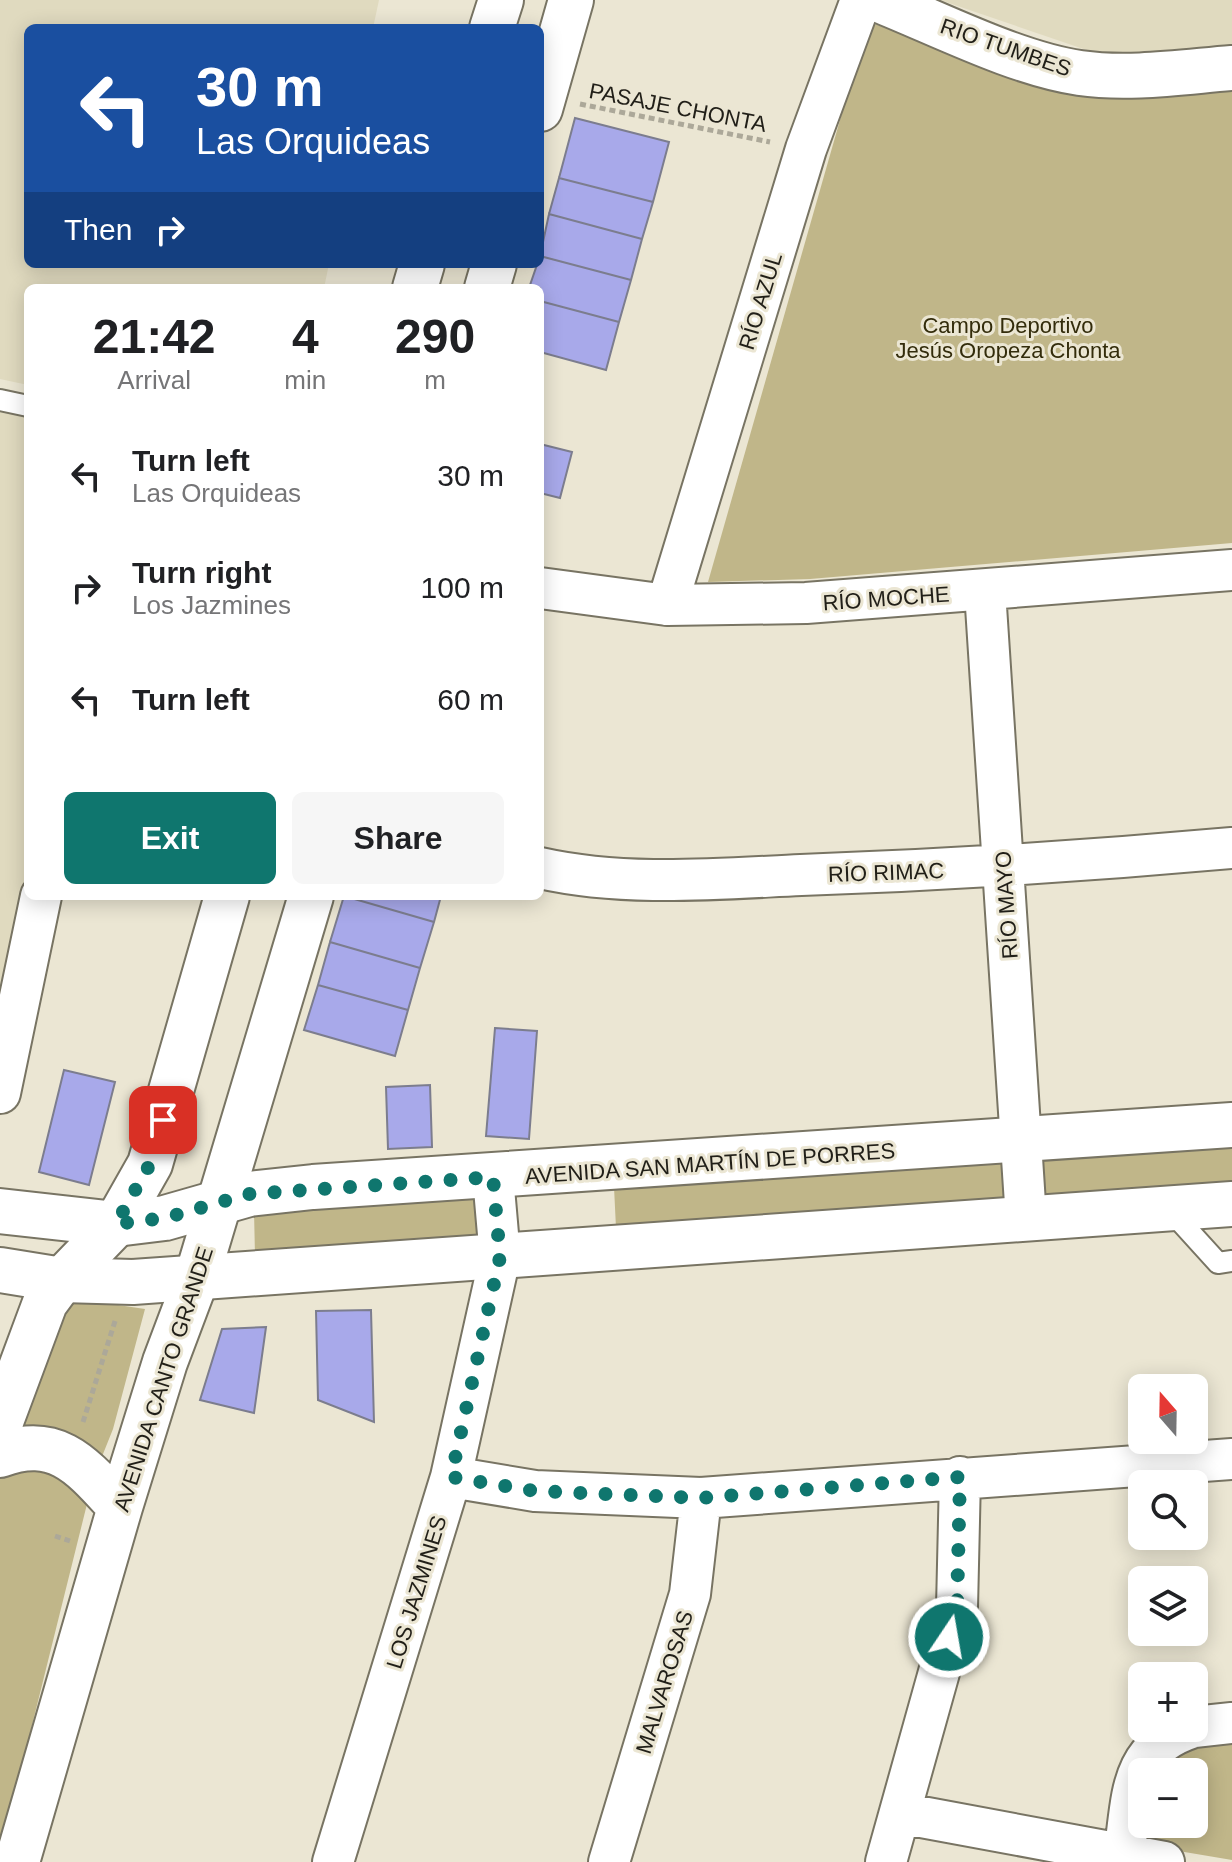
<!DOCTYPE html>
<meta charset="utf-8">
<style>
:root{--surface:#fff;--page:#f6f6f6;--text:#202124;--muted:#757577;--accent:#0f766e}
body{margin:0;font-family:Helvetica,sans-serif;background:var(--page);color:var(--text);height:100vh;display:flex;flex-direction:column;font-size:30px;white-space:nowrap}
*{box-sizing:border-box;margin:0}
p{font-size:26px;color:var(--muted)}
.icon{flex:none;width:44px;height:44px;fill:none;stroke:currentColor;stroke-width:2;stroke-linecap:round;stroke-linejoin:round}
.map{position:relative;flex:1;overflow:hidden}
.panel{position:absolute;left:24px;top:284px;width:520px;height:616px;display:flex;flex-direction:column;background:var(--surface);border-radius:12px;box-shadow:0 4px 20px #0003}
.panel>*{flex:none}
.guide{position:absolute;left:24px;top:24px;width:520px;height:244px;border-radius:12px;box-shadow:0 4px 20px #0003;background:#1a4fa0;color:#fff;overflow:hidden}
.needle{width:52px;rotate:340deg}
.buttons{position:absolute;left:1128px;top:1374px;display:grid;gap:16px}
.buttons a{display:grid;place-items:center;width:80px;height:80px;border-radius:12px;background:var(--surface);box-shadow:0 4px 20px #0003;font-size:40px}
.pin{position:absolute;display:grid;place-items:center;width:68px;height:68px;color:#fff;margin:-34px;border-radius:16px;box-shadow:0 4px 12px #0006}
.me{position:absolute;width:88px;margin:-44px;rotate:12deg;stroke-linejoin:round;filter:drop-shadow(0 0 6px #0008)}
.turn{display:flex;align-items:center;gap:28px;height:168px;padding:0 40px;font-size:36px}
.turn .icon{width:104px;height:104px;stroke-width:2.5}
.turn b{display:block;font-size:56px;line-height:68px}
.then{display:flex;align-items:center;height:76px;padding:0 40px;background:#0003;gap:16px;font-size:30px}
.eta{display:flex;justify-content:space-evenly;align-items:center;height:136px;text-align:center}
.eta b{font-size:48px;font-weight:800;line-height:56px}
.action{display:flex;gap:16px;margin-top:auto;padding:16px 40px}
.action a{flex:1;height:92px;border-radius:12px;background:var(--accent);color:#fff;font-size:32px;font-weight:800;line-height:92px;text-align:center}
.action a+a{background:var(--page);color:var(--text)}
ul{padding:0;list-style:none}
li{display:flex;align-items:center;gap:24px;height:112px;padding:0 40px}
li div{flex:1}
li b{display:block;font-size:30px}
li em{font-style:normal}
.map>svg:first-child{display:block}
.built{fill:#e0dabf}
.green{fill:#c0b689}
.building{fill:#a8a9ea;stroke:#7c7d8e;stroke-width:2}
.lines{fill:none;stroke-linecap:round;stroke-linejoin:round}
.lane-casing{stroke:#787463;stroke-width:24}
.street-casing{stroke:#787463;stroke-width:44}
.secondary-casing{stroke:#787463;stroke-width:48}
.primary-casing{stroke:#787463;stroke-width:48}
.path{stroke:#aca899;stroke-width:5;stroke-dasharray:6 4;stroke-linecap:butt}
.lane{stroke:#fff;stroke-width:20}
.street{stroke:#fff;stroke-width:40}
.secondary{stroke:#fff;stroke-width:44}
.primary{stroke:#fff;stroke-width:44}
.route{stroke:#0f766e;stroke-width:14;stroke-dasharray:0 25.2}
.labels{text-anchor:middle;stroke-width:6;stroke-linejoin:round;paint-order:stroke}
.street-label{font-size:22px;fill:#211f18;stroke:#ebe6d3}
.park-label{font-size:22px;fill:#332c0b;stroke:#ebe6d3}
</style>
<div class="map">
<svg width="1232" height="1862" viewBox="0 0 1232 1862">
<rect width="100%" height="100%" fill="#ebe6d3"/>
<path class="built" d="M0,0H379L373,28H28V264H329L324,288H28V385L0,379Z
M940,0H1232V48L1110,58Z
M0,403L28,409V896L0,1014Z"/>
<path class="green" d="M868,22L1076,90L1232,89V543L810,579L708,582Z
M1232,1148V1189L616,1228L614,1187Z
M472,1198C480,1215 483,1229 470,1243L255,1256L254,1211Z
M57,1296L145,1309L113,1429L99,1464L6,1436Z
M43,1458L83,1493L87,1504L0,1854V1469Z
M1232,1740V1860L1143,1845L1142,1824H1194V1772H1152L1189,1742Z"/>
<path class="building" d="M575,118L669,142L653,202L559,178Z
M559,178L653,202L642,239L549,214Z
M549,214L642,239L631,280L540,256Z
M540,256L631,280L619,322L540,301V288H529Z
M540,301L619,322L606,370L540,352Z
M540,444L572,452L560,498L540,493Z
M344,896H441L434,922Z
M344,896L434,922L420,968L330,942Z
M330,942L420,968L408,1010L318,985Z
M318,985L408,1010L395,1056L304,1030Z
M495,1028L537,1031L529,1139L486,1136Z
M64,1070L115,1082L89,1185L39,1172Z
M430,1085L432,1147L388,1149L386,1087Z
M371,1310L374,1422L318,1400L316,1311Z
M266,1327L254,1413L200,1400L222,1329Z"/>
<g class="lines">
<defs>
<path id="lane" d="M0,400L28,406
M1169,1209L1218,1263L1232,1261"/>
<path id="street" d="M540,588L667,605L806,603L1232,570
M985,591L1026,1219
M667,605L806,149L861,0
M540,868C625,887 714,879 801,875C945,870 1088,861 1232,848
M0,1093L41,896
M451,1477L535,1491L701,1498L1232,1459
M1194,1727L1232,1723
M900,1813L1164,1862
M1124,1855C1133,1798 1127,1749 1191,1728
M333,1862L451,1477L500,1257L493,1177
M609,1862L690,1594L701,1498
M886,1862L957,1608L960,1477"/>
<path id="secondary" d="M879,0C939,24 1017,64 1080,73C1129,80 1182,72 1232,68
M0,1211L116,1224L165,1218L249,1194L313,1187L1232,1125
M0,1270L62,1280L133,1282L1232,1204"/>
<path id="primary" d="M492,28L501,0
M540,109L571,0
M415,288L422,264
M487,288L494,264
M0,1424L45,1303L62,1280L116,1224L150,1164L227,896
M0,1455C58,1433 84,1468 120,1507
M17,1862L120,1507L165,1362L197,1277L311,896"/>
</defs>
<use href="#lane" class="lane-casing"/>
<use href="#street" class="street-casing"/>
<use href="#secondary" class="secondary-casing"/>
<use href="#primary" class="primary-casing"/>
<path class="path" d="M580,104L770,142
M83,1422L116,1318
M55,1536L70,1541"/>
<use href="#lane" class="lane"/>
<use href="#street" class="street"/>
<use href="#secondary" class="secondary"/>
<use href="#primary" class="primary"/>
</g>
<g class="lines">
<path class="route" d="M163,1120L150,1164L116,1224L165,1218L249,1194L493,1177L500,1257L451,1477L535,1491L701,1498L960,1477L957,1608L949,1637"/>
</g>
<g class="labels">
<g class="street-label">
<text transform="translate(1006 47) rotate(19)" y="8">RIO TUMBES</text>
<text transform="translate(678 107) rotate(11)" y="8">PASAJE CHONTA</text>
<text transform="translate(760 301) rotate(-73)" y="8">RÍO AZUL</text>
<text transform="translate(886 598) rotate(-4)" y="8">RÍO MOCHE</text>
<text transform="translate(886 872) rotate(-2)" y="8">RÍO RIMAC</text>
<text transform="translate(1006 905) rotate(-94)" y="8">RÍO MAYO</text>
<text transform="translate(710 1163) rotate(-4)" y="8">AVENIDA SAN MARTÍN DE PORRES</text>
<text transform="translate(163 1379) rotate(-72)" y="8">AVENIDA CANTO GRANDE</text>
<text transform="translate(416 1592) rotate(-73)" y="8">LOS JAZMINES</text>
<text transform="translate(664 1682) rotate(-73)" y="8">MALVAROSAS</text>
</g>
<g class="park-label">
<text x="1008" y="333">Campo Deportivo<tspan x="1008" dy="25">Jesús Oropeza Chonta</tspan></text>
</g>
</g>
</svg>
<div class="buttons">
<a><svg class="needle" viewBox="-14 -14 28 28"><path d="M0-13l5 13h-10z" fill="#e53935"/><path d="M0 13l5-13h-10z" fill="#757577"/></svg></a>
<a><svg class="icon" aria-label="search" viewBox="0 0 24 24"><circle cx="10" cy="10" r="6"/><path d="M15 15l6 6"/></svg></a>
<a><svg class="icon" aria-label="layers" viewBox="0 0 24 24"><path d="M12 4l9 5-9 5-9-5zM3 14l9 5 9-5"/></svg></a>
<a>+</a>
<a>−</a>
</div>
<div class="pin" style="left:163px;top:1120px;background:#d93025"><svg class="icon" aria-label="arrive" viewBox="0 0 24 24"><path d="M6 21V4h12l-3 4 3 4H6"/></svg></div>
<svg class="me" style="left:949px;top:1637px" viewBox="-20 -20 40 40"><circle r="17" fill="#0f766e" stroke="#fff" stroke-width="3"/><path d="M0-11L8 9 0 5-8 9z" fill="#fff"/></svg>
<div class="guide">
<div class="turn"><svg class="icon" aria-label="left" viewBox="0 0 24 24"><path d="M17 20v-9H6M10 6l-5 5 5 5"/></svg><div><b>30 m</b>Las Orquideas</div></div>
<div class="then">Then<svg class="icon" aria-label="right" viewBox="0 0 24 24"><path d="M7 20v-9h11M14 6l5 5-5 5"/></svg></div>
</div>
<section class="panel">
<div class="eta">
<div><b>21:42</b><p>Arrival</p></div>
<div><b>4</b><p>min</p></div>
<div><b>290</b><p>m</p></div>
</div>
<ul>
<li><svg class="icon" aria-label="left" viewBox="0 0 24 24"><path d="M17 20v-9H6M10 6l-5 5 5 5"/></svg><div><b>Turn left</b><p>Las Orquideas</p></div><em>30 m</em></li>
<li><svg class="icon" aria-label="right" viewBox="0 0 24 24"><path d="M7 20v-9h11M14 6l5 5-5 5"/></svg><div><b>Turn right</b><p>Los Jazmines</p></div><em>100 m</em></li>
<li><svg class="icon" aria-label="left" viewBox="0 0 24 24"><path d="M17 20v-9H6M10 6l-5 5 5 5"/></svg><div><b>Turn left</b></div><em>60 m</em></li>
</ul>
<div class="action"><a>Exit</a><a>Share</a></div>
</section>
</div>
